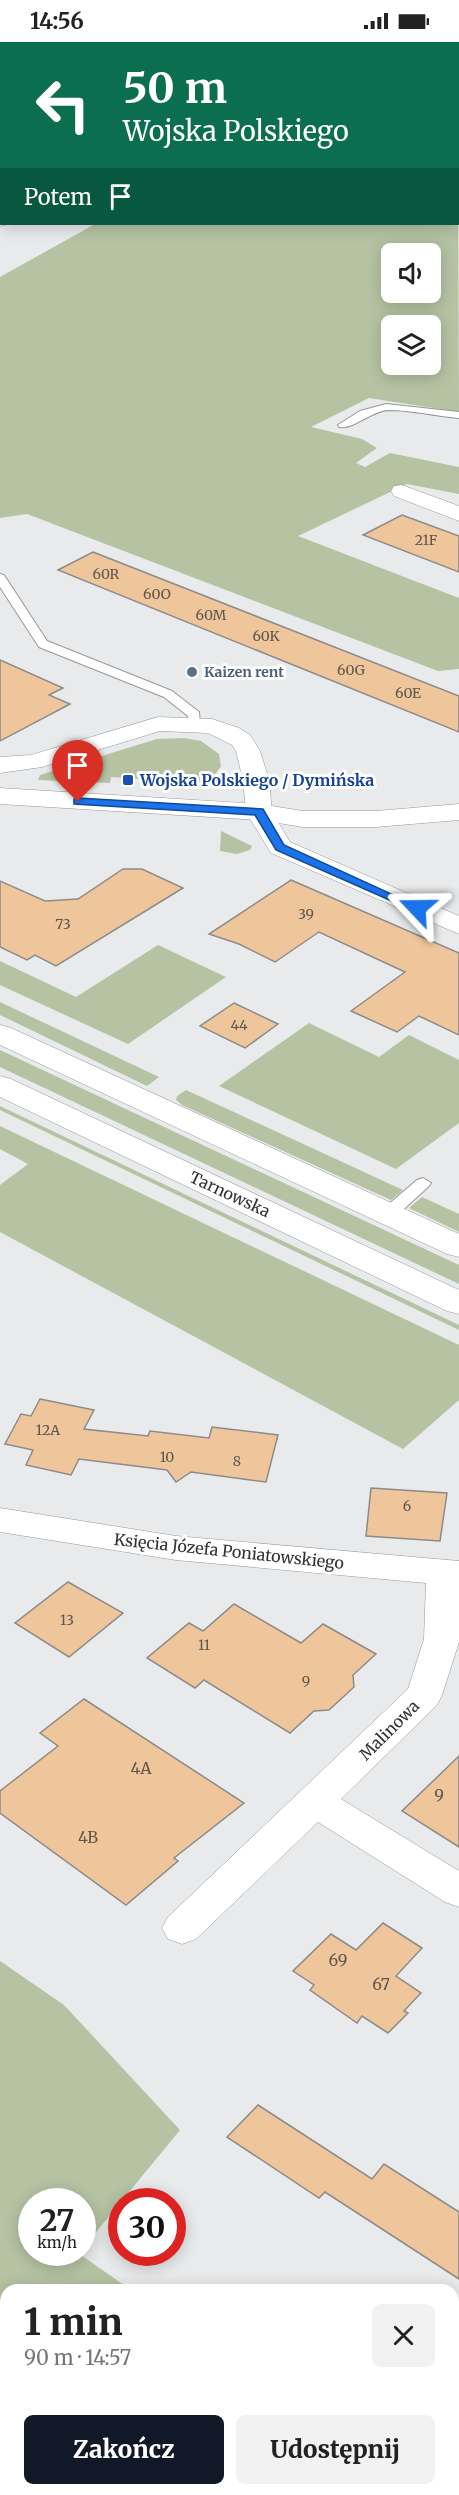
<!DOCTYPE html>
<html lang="pl">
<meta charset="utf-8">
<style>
:root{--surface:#fff;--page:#f2f2f2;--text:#222;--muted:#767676;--accent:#111827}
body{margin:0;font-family:Merriweather,serif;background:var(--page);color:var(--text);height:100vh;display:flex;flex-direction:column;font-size:22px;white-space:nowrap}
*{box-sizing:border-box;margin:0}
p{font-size:20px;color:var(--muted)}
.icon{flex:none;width:33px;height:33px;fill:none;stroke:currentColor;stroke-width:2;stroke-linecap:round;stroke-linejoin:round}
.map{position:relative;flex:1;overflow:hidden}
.drawer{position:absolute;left:0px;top:2242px;width:459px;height:212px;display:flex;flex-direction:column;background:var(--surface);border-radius:18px 18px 0 0;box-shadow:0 3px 15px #0003}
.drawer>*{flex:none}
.guide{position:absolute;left:0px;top:0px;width:459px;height:183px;box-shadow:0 3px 15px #0003;background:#0b6e4f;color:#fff;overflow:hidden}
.fabs{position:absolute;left:381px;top:201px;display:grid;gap:12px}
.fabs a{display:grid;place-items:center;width:60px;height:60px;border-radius:9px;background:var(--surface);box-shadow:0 3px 15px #0003;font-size:30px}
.speed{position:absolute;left:18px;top:2146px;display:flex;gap:12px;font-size:30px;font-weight:700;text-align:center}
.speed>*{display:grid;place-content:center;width:78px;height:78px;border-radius:50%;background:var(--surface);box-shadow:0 3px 15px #0003;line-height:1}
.speed small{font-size:15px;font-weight:400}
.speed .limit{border:9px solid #d22;background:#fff;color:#111}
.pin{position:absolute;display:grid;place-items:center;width:51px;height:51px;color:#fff;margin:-62px -26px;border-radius:50% 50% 50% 0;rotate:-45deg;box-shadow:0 0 6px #0007}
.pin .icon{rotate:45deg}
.me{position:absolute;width:66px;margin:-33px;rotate:293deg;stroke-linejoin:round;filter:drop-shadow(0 0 4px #0008)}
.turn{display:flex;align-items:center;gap:21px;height:126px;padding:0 24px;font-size:27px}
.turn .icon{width:78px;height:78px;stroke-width:2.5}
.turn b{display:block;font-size:42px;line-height:51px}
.then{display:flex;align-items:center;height:57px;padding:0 24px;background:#0003;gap:12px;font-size:22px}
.round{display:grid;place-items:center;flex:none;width:63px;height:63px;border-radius:9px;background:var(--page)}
.overview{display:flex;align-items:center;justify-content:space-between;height:102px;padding:0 24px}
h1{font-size:36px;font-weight:800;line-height:45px}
.primary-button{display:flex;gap:12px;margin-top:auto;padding:12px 24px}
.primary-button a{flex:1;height:69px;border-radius:9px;background:var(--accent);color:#fff;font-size:24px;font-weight:800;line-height:69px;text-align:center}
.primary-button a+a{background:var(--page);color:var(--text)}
.status{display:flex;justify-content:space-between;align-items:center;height:42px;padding:0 30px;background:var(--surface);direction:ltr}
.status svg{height:16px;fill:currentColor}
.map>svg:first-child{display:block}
.green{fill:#b5c3a3;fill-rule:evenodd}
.building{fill:#efc69c;stroke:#8c8b8a;stroke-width:1.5}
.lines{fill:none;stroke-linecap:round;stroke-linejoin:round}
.lane-casing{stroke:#969798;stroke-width:2}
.street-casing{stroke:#969798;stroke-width:1}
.secondary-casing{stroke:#969798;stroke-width:1}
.primary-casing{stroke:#969798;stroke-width:1}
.lane{fill:#fff;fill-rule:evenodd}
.street{fill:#fff;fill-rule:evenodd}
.secondary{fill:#fff;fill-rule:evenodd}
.primary{fill:#fff;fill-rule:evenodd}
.route{fill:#1a73e8;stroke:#114b97;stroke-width:1.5}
.service-dot{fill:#5c6f8a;stroke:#fff;stroke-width:2}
.transit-dot{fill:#1a4fb4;stroke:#fff;stroke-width:2}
.labels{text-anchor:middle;stroke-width:6;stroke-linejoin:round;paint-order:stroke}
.number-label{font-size:14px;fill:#60574c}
.far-service-label{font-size:14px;font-weight:bold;fill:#4e5e75;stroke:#fff;text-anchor:start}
.transit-label{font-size:16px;font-weight:bold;fill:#164399;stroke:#fff;text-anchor:start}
.street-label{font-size:16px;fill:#313232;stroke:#fff}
.near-number-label{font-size:16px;fill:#60574c}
</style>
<div class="status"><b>14:56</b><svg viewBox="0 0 49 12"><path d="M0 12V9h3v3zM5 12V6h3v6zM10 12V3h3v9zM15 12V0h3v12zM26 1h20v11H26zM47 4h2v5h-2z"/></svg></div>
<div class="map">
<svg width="459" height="2453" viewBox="0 0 459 2453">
<rect width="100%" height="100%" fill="#e9eaeb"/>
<path class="green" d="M458,133L459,370L369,356L311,385L362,397L377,406L356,421L365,425L390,411L459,425V452L407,442L298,494L459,556V627L438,629L27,472L0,476V235L95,182H458ZM392,212H430V250H392ZM392,284H430V322H392Z
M184,696L201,699L219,712L221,724L212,737L188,744L144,742V737L111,735L110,741L38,738L40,733L157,697Z
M221,789L252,804L250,808L237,812L220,809Z
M158,903L226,935L128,1002L0,943V919L76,955Z
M0,960L159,1035L147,1044L0,973Z
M309,981L379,1015L409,993L459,1018V1081L396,1127L219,1044Z
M0,1008L459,1223V1242L0,1025Z
M186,1048L403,1148L391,1158L182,1063L176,1058L177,1054Z
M0,1064L459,1283V1288L0,1068Z
M0,1084L459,1303V1358L403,1407L0,1190V1143L28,1122L0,1107Z
M422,1155L459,1172V1190L409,1166Z
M0,1919L64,1963L180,2088L83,2206L82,2160H32V2211H78L131,2248H6V2448H422L429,2453H0Z"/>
<path class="building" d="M402,473L459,494V530L363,493Z
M93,510L459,654V690L58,528Z
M0,618L63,646L49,653L70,662L0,699Z
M123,827H142L183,846L56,924L35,913L27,918L0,905V839L45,859L78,857Z
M291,838L459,911V993L419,974L397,990L351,969L405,930L319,890L275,920L239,902L209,892Z
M234,961L278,982L245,1006L200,984Z
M40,1357L94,1368L84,1387L148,1394L150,1389L209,1396L212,1385L278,1393L266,1440L191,1430L176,1440L167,1428L79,1417L71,1433L26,1423L33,1408L5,1402L21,1372L31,1374Z
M371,1446L447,1451L440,1499L366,1494Z
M68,1540L123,1571L69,1615L15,1581Z
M234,1562L301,1601L323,1582L376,1612L353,1633L354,1645L329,1668L314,1669L290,1691L204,1638L195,1646L147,1616L189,1581L203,1589Z
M84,1657L244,1761L174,1816L178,1819L126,1863L0,1771V1749L58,1704L40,1691Z
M459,1714V1805L402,1769Z
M383,1881L422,1906L396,1934L421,1951L404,1969L408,1971L388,1991L362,1974L357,1981L310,1948L314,1943L293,1929L331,1892L356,1908Z
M258,2063L372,2137L384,2122L459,2170V2237L325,2150L319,2156L227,2095Z"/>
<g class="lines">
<defs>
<path id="lane" d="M67,0H77L66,2Z
M2,138V144L0,145V139Z
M386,362L459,370V376C436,374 411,368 388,368C371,369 353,388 339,385L338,383L360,369Z
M0,532L4,533L47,599L172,649L199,670L200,682L199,685H189L188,674L164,655L39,605L0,545Z
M423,1136L431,1141L429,1144L394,1176H382L380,1172L382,1168L417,1138Z"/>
<path id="street" d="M87,0H110L111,2H88Z
M458,82H459V92H458Z
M0,173L2,182H8L0,184Z
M402,443L459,464V479L394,454L391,449L394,444Z
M158,675L212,677L239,686L250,693L260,709L269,738L272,770L290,800L459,874V892L271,811L246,770L243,738L236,709L232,703L208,691L160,689L42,725L0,731V715L31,713Z
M0,1466L176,1494L459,1519V1600L442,1653L437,1663L341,1757L459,1829V1865L445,1860L318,1780L196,1897L182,1902L168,1897L162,1886L168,1875L408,1647L424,1597L426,1541L176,1518L0,1490Z"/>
<path id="secondary" d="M0,746L259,762L303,769H376L459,762V778L376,785H303L259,778L0,762Z"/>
<path id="primary" d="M0,983L11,986L459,1192V1215L447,1212L0,1003Z
M0,1034L11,1037L459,1248V1272L447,1269L0,1055Z"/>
</defs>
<use href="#lane" class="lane-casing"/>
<use href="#street" class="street-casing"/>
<use href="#secondary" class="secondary-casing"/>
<use href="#primary" class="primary-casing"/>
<use href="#lane" class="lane"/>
<use href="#street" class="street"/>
<use href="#secondary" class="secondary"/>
<use href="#primary" class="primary"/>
</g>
<path class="route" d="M78,756L263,767L284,803L422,866L417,869L412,868L276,808L255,773L74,762V757Z"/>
<circle class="service-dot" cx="192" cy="630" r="6"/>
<rect class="transit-dot" x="122" y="732" width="12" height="12" rx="3"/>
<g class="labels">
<g class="number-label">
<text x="426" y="503">21F</text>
<text x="106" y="537">60R</text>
<text x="157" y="557">60O</text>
<text x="211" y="578">60M</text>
<text x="266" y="599">60K</text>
<text x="351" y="633">60G</text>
<text x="408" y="656">60E</text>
<text x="306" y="877">39</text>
<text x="63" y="887">73</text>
<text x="239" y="988">44</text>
<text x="48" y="1393">12A</text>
<text x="167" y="1420">10</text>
<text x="237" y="1424">8</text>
<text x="407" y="1469">6</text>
<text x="67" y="1583">13</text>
<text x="204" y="1608">11</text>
<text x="306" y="1644">9</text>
</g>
<g class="far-service-label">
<text x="204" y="635">Kaizen rent</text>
</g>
<g class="transit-label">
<text x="140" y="744">Wojska Polskiego / Dymińska</text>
</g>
<g class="street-label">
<text transform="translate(230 1152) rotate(25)" y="6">Tarnowska</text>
<text transform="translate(229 1509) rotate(6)" y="6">Księcia Józefa Poniatowskiego</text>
<text transform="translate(389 1688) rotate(-45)" y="6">Malinowa</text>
</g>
<g class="near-number-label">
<text x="141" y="1732">4A</text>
<text x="439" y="1759">9</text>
<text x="88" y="1801">4B</text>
<text x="338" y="1924">69</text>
<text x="381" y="1948">67</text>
</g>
</g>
</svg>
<div class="fabs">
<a><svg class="icon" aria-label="sound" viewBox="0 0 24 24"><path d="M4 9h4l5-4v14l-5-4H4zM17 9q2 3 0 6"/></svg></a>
<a><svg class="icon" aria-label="layers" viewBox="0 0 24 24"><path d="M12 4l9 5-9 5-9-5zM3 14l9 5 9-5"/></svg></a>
</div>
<div class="speed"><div>27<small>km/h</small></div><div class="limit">30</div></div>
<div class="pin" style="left:78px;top:760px;background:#d93025"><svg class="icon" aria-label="arrive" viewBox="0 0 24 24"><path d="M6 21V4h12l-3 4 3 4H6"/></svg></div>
<svg class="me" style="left:417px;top:866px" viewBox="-20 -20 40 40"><path d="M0-17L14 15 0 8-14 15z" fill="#1a73e8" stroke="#fff" stroke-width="4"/></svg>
<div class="guide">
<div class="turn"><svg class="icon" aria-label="left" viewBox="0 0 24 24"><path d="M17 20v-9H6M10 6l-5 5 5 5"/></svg><div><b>50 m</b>Wojska Polskiego</div></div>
<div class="then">Potem<svg class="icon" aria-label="arrive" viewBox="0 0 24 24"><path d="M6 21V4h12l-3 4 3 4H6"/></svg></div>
</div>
<section class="drawer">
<div class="overview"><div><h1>1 min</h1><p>90 m · 14:57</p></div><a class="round"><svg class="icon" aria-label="close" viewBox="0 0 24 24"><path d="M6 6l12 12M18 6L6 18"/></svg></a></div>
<div class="primary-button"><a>Zakończ</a><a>Udostępnij</a></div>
</section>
</div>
